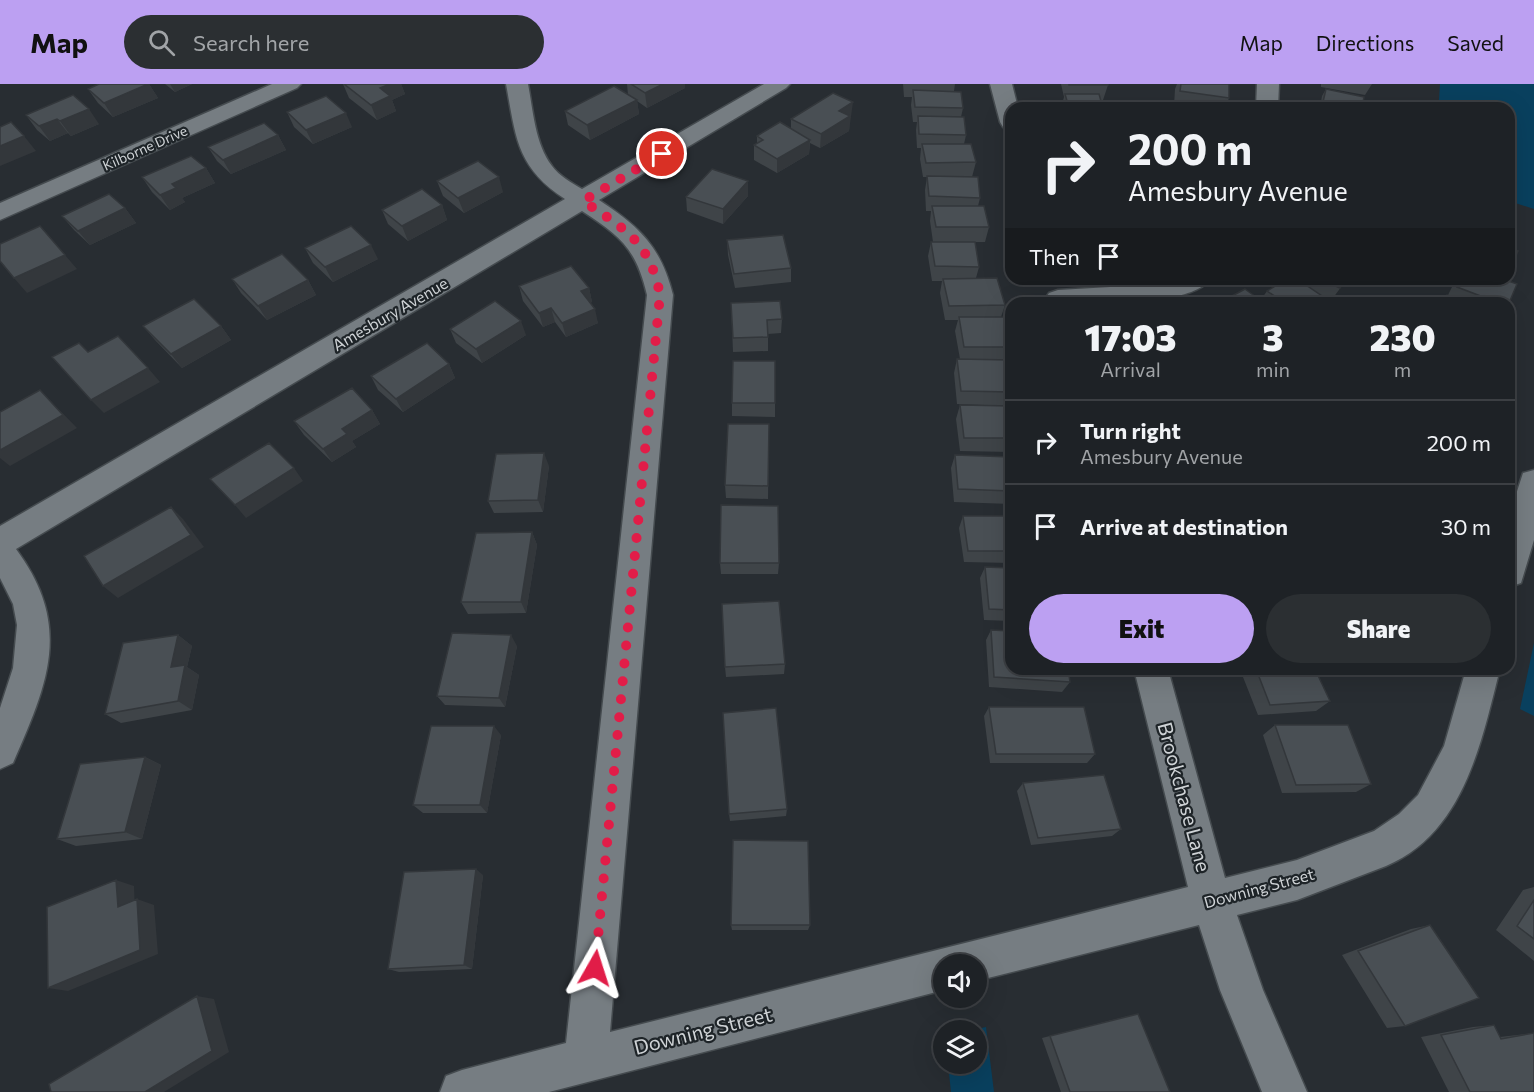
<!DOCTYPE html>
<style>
:root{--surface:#1e2226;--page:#2b2f32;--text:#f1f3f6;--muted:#a1a4a7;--line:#3c3f43;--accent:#bca0f2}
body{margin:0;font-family:Commissioner,sans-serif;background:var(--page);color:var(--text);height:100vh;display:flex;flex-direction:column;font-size:22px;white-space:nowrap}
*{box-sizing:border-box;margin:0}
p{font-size:20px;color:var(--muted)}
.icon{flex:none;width:33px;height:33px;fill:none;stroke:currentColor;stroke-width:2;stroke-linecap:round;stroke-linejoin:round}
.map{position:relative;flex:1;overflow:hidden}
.side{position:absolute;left:1005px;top:213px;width:510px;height:378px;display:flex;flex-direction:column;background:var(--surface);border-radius:18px;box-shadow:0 6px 24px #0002,0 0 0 2px var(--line)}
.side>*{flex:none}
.guide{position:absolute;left:1005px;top:18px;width:510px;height:183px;border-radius:18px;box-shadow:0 6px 24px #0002,0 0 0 2px var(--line);background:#1e2226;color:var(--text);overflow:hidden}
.controls{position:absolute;left:933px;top:870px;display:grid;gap:12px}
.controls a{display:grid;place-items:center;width:54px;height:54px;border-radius:50%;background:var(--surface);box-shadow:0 6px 24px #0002,0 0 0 2px var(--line);font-size:30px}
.pin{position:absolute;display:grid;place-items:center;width:51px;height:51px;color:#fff;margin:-26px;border:3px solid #fff;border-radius:50%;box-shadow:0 2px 6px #0007}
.me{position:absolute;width:66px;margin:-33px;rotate:6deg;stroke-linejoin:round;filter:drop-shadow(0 0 4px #0008)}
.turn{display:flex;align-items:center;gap:21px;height:126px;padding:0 24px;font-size:27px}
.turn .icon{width:78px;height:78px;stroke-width:2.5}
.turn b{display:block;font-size:42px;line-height:51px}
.then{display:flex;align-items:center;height:57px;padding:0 24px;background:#0003;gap:12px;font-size:22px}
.eta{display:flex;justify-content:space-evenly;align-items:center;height:102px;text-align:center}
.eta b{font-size:36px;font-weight:800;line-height:42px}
.action{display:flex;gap:12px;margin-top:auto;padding:12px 24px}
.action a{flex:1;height:69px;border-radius:36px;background:var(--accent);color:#111;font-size:24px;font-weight:800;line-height:69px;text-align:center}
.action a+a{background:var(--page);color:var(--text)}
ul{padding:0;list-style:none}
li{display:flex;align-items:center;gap:18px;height:84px;padding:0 24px;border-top:2px solid var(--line)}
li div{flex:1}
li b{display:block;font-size:22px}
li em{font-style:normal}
header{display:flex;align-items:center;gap:36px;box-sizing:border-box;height:84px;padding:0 30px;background:var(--accent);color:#111}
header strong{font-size:28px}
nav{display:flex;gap:33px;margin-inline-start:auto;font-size:21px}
.search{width:420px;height:54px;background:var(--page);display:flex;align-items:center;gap:15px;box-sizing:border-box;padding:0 21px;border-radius:33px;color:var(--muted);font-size:22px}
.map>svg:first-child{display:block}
.green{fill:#09405e}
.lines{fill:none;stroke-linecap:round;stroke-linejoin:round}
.minor-casing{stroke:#454b4f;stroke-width:3}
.tertiary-casing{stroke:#454b4f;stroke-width:3}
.minor{fill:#767d82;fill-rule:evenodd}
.tertiary{fill:#767d82;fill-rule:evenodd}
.wall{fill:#3f4448}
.shaded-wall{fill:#33373b}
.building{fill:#494f54;stroke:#33373b;stroke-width:1.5}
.route{stroke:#e11d48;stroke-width:10;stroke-dasharray:0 18}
.labels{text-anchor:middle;stroke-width:4.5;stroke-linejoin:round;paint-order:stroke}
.far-street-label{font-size:14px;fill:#cfd3d6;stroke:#1e2428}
.street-label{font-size:16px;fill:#cfd3d6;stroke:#1e2428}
.near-street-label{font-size:20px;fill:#cfd3d6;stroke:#1e2428}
</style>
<header>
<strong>Map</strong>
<div class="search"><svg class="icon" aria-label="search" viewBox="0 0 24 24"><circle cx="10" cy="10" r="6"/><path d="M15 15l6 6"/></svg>Search here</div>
<nav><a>Map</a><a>Directions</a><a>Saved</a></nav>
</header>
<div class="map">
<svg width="1534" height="1008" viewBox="0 0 1534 1008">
<rect width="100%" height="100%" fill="#282d32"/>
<path class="green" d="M1440,0H1534V125L1509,117V24H1430L1439,16Z
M1534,559V632L1520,625Z
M986,943L994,1008H951L948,980H976V946H973Z"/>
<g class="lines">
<defs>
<path id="minor" d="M506,0H528C533,26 535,60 552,82C559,92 572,99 582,105L764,0H790L786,4L599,116C640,143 661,163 673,211L610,948L1188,803L1134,585H1168L1225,794L1297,776L1374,747L1399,730L1418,711L1444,662L1466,585H1500C1481,659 1464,749 1386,782L1297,816L1237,831L1263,906L1307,1008H1262L1220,906L1199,841L976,897V880H944V906L549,1008H440L446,992L462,986L566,959L647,211C636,164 620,152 582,127L16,465C73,542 48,599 13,679L0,685V624L13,584L17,541L13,520L0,494V442L565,115C516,83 516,53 506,0Z
M990,0H1012L1018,24H1011V45L1003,43L1000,38Z
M1257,0H1279L1278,24H1256Z
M1170,195H1210C1192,224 1080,219 1047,219L1045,215L1049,209L1058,206L1128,202Z
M1534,386V456L1521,499L1509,503V432L1523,389Z"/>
<path id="tertiary" d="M272,0H301L297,4L0,136V119Z"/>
</defs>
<use href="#minor" class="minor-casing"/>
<use href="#tertiary" class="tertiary-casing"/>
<use href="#minor" class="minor"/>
<use href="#tertiary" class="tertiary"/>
</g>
<path class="wall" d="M99,0H149L158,14L113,33L98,19L88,5Z
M165,0H192L175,8Z
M343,0H401L405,10L392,16L396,27L377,36L349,14Z
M627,0H685V4L647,24L637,17L639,30L590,56L568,41L565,27L628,11Z
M903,0H955L954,7L963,24L961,33L966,51L964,60L976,78L972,93H959L980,114L978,122L989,143L985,158H941L979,183L976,194L1005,221L1001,233L1010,263L1006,276H1011V322L957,320L954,289L957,275H960L955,247L958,236H945L940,209L942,197H932L928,172L931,158H933L930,137L931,127H926L925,106L927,93H923L920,75L921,64H917L916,46L917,38H913L911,21L912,13H904Z
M1061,0H1108V1L1103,16H1101L1103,24H1061L1064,13Z
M1177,0H1229V14L1225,24H1190L1174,22L1175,5Z
M1321,0H1372L1365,11L1321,3Z
M1326,5L1362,24H1320L1322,12Z
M287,28L352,43L313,60L294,43Z
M26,31L99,40L71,52L68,49L50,57L37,46Z
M850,33L849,47L820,64L810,59L809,70L777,89L754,76V61L757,59V52L791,45V35L852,33Z
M278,51L286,66L231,90L217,77L208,63Z
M206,84L215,99L182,114L185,118L170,126L152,108L142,93Z
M437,97L503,108L464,129L443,112Z
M748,112L723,140L687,127L686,113Z
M442,121L447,136L408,157L388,140L382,126Z
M125,124L136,139L90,161L74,146L62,132Z
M727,156L791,184V198L735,204L728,171Z
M305,164L378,175L333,198L313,179Z
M232,195L308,196L316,211L267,236L241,209Z
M1283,195H1347L1330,218L1323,215L1321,219H1219L1260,217L1267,207L1284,197L1282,196Z
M1456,195H1503L1509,219H1440L1447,211H1448Z
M519,202L589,204L592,218L590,219L598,239L566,253L555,238L543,243L523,217Z
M731,219L782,235L781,249L768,250V267L733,268Z
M143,242H221L231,256L182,284L155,256Z
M450,245L526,251L482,279L456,259Z
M775,277V333L732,332V319Z
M449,280L455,294L403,328L378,306L371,292Z
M960,321L1011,322V368L960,367L956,335Z
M372,326L380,340L352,357L356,363L332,378L304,351L294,337Z
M769,340L768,415L726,414L725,401Z
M955,371L1011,373V420L954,418L951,384Z
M549,382L543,428L494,429L488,417Z
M963,432H1011V479L964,478L959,444Z
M532,448L537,461L526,529L468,530L461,518Z
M720,479H779L778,490H721Z
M985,483L1011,484V537L984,536L980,494Z
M991,546L1070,598L1062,608L989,603L986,556Z
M178,551L192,562L187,583L199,591L192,626L121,639L105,630Z
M517,562L505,623L445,621L437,612Z
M785,580L784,590L726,593L725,583Z
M1244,585H1256L1330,617L1316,627L1258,631L1241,588Z
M989,623L1095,670L1087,679H990L984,632Z
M1275,641L1371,700L1356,708L1282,709L1263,651Z
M501,651L487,729H423L413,721Z
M145,673L161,681L142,755L76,762L57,755Z
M1023,699L1121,745L1112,752L1031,761L1017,707Z
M787,725L786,732L730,737L729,730Z
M483,791L472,885L399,888L388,885Z
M1534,803V877L1496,846L1523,806Z
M731,841H810L808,846H732Z
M1430,841L1405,942L1387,944L1342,871L1411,845Z
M1128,932L1170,1008H1061L1042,954Z
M1494,941L1500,953L1534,949V1008H1449L1421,953L1473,943Z"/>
<path class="shaded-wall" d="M148,0H149L158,14L113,33L104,19Z
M170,0H192L175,8Z
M390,0H401L405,10L392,16L396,27L377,36L371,21L380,4Z
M663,0H685V4L647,24L645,9Z
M637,16L639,30L590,56L587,41Z
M853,18L849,47L820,64L821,50L839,27Z
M89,25L99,40L71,52L60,37Z
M346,29L352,43L313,60L306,46Z
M57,35L68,49L50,57L39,42Z
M278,51L286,66L231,90L223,76Z
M24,52L36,67L0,82V62Z
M810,56L809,70L777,89V75Z
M206,84L215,99L182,114L185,118L170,126L160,111L172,100Z
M499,93L503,108L464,129L458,114Z
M748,97V112L723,140V125Z
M442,121L447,136L408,157L402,142Z
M125,124L136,139L90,161L78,147Z
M371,161L378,175L333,198L325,183Z
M65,171L77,185L27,209L14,194Z
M308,196L316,211L267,236L258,222Z
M589,204L592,218L584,222L581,207Z
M551,224L555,238L543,243L539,229Z
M595,225L598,239L566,253L562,239Z
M521,237L526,251L482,279L476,265Z
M221,242L231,256L182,284L171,270Z
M449,280L455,294L403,328L396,315Z
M148,284L160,298L104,329L91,316Z
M40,306L77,344L10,382L0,374V366Z
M372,326L380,340L352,357L356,363L332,378L323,365L342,345Z
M544,369L549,382L543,428L538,416Z
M294,384L303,397L246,434L235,421Z
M171,423L183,435L204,463L118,514L103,502Z
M532,448L537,461L526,529L521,518Z
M178,551L192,562L187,583L199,591L192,626L178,617L171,583Z
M511,551L517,562L505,623L499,614Z
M494,642L501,651L487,729L480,721Z
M145,673L161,681L142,755L125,748Z
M476,785L483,791L472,885L464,881Z
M116,796L134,802L135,829L118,823Z
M137,815L154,821L158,870L68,907L48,904Z
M197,912L214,915L229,968L164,1008H145Z"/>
<path class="building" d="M99,0H148L104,19L88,5Z
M344,0H390L380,4L390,12L371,21Z
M631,0H663L645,9Z
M1069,0H1108V1H1069Z
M1181,0H1229V14L1180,7Z
M614,2L637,16L587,41L565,27Z
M1326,5L1364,13L1362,24L1323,18Z
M913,6L961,8L963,24L915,23Z
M833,9L853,18L839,27L850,32L821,50L791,35Z
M1065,10H1099L1103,24H1069Z
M73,11L89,25L60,37L57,35L39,42L26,31Z
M326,12L346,29L306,46L287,28Z
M1324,18L1359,24H1324Z
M918,32L964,33L966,51L919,50Z
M11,38L24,52L0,62V43Z
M780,38L810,56L777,75L754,61L763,56L757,52Z
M264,39L278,51L223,76L208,63Z
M922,60H971L976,78L926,79Z
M191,72L206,84L172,100L176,104L160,111L142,93Z
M478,77L499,93L458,114L437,97Z
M712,85L748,97L723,125L686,113Z
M927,92L978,93L980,114L929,112Z
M1509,103L1514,104L1510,121H1509Z
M422,105L442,121L402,142L382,126Z
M109,110L125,124L78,147L62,132Z
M932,122H984L989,143H936Z
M40,142L65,171L14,194L0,177V160Z
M351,142L371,161L325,183L305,164Z
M783,151L791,184L734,190L727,156Z
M931,158H975L979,183L935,182Z
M1509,164L1518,167L1509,187Z
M282,170L308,196L258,222L232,195Z
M571,182L589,204L581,207L595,225L562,239L551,224L539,229L519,202Z
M997,194L1005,221L949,222L943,195Z
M1287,195H1297L1325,214L1316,219H1285L1267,207Z
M1320,195H1346L1340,204Z
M1461,195H1503L1517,200L1509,219H1499L1457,203Z
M1245,205L1264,219H1219Z
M1447,211L1469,219H1443Z
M194,215L221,242L171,270L143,242Z
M495,217L521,237L476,265L450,245Z
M780,217L782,235L767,236L768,253L733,254L731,219Z
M959,233H1004L1010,263H964Z
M1509,234L1512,235L1509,245Z
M118,252L148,284L91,316L52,273L79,259L88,268Z
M427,259L449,280L396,315L371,292Z
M957,275L1011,276V308L961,307Z
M733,277H775V319H732Z
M352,304L372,326L342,345L347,350L323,365L294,337Z
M40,306L63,331L0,366V328Z
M960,321L1011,322V354H964Z
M728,340H769L768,402L725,401Z
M269,359L294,384L235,421L210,395Z
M544,369L538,416L488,417L496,370Z
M955,371L1011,373V407L958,405Z
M721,421L778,422L779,479H720Z
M171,423L191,451L103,502L84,472Z
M963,432H1011V467H968Z
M532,448L521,518H461L476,449Z
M985,483L1011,484V526L989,525Z
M779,517L785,580L725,583L722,520Z
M991,546L1011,547V585H1068L1070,598L994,593Z
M452,549L511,551L499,614L437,612Z
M178,551L171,583L185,581L178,617L105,630L123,559Z
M1256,585H1315L1330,617L1270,621Z
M989,623H1084L1095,670H996Z
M776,624L787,725L729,730L723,629Z
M1275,641H1348L1371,700L1296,701Z
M431,642H494L480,721H413Z
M145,673L125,748L57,755L80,680Z
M1104,691L1121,745L1038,754L1023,699Z
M733,756L808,757L810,841H731Z
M476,785L464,881L388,885L404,788Z
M116,796L118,823L137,815L140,866L48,904L47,823Z
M1534,816V855L1517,842Z
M1430,841L1479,914L1405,942L1358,867Z
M197,912L212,967L145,1008H51L49,1000Z
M1138,930L1170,1008H1070L1050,952Z
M1494,941L1501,955L1534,949V1008H1470L1441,951Z"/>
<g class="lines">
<path class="route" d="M595,884L660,211C650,158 625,145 583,117L662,70"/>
</g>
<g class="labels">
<g class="far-street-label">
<text transform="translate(145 64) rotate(-24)" y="5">Kilborne Drive</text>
</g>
<g class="street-label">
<text transform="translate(390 230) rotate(-30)" y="6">Amesbury Avenue</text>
<text transform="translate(1259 804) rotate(-15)" y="6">Downing Street</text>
</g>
<g class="near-street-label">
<text transform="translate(1184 713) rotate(75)" y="7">Brookchase Lane</text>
<text transform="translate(703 947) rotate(-14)" y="7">Downing Street</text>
</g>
</g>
</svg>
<div class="controls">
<a><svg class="icon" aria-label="sound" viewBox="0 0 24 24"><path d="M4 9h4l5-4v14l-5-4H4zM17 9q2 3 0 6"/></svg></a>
<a><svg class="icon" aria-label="layers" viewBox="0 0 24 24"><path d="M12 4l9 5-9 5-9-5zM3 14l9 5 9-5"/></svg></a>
</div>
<div class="pin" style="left:662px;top:70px;background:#d93025"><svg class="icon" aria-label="arrive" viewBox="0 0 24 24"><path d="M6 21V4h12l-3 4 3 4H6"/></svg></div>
<svg class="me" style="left:595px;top:884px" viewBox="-20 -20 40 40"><path d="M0-17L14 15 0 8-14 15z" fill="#e11d48" stroke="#fff" stroke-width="4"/></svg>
<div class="guide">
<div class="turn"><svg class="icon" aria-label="right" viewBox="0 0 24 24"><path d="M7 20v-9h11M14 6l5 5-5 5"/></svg><div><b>200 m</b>Amesbury Avenue</div></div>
<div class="then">Then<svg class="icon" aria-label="arrive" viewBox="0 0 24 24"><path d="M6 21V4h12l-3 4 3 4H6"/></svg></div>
</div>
<section class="side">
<div class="eta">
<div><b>17:03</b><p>Arrival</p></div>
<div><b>3</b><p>min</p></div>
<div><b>230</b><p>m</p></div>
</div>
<ul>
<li><svg class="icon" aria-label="right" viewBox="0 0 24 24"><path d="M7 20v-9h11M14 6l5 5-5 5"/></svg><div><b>Turn right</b><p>Amesbury Avenue</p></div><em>200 m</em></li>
<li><svg class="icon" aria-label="arrive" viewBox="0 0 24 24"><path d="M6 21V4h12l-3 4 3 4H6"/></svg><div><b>Arrive at destination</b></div><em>30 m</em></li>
</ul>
<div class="action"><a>Exit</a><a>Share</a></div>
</section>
</div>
